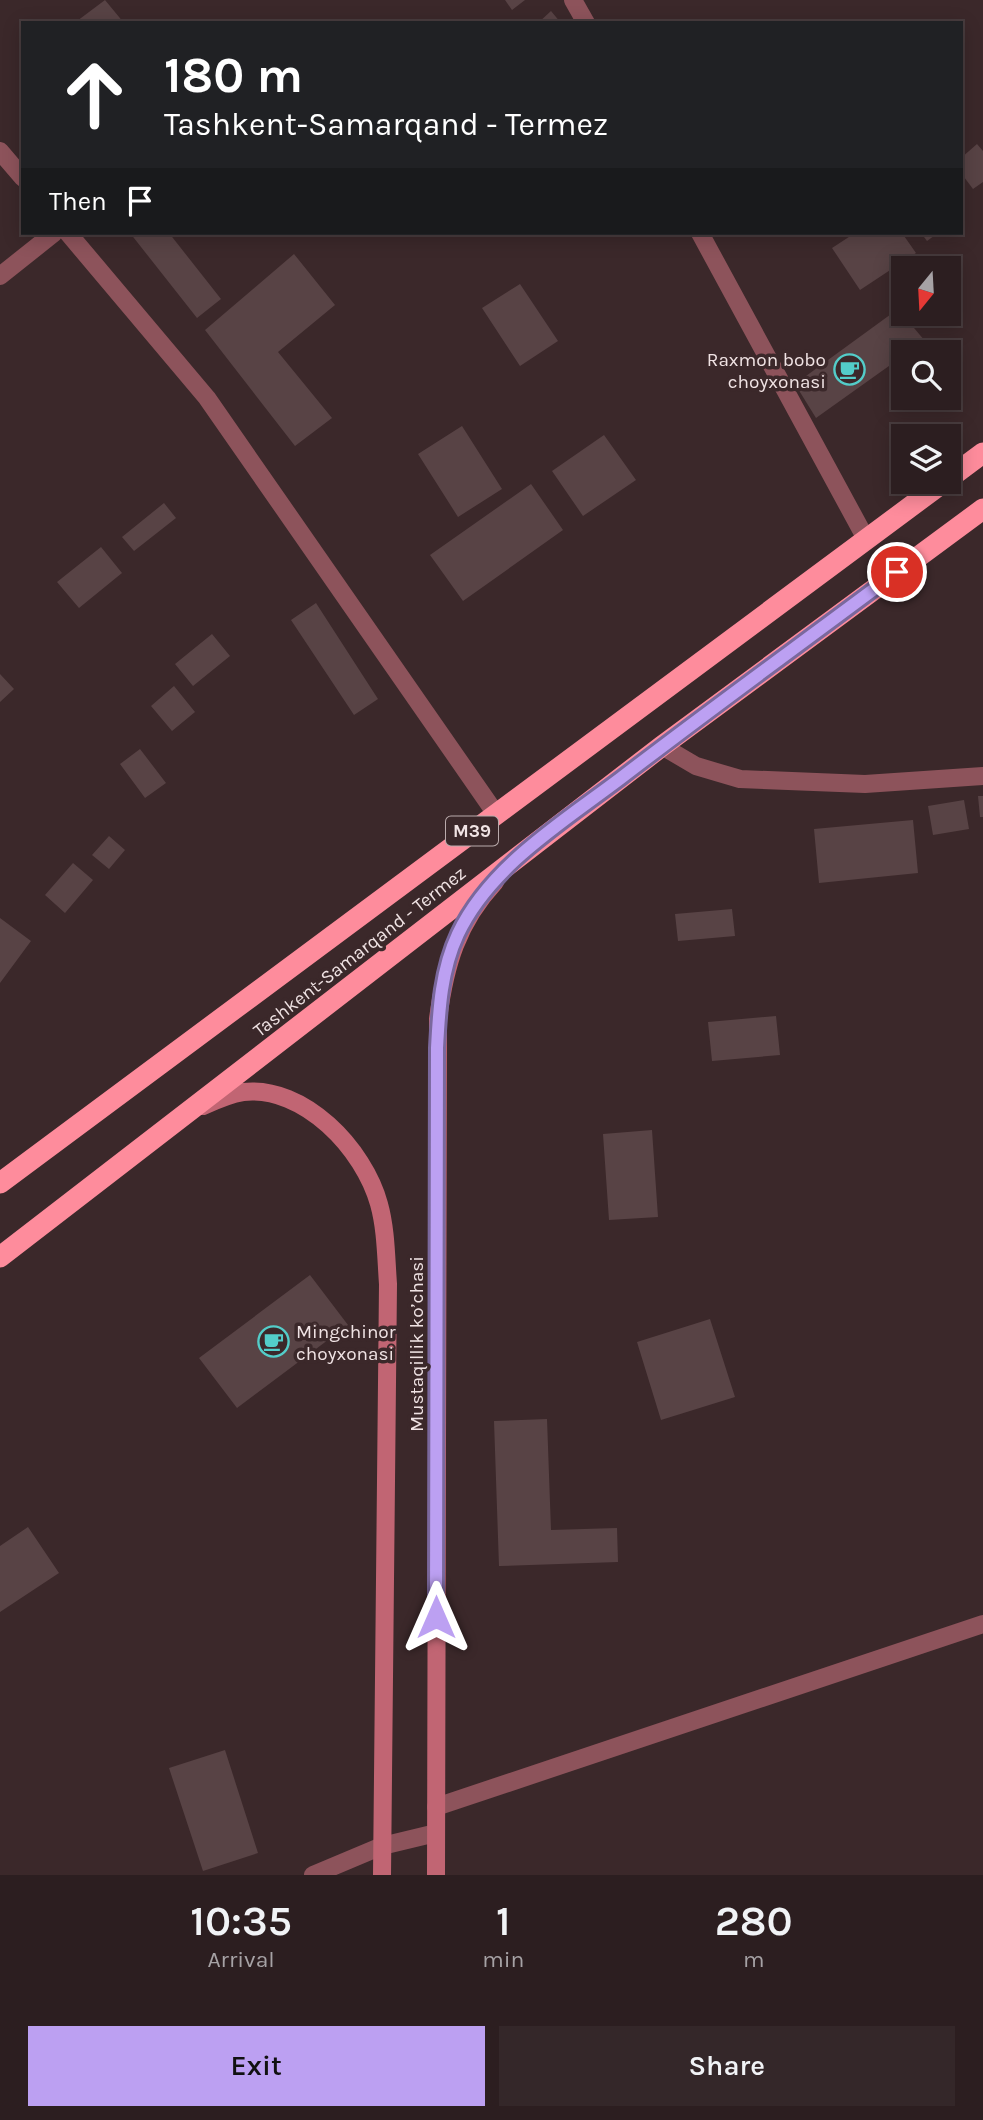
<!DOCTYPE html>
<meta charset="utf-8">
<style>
:root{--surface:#2c1e20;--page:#342729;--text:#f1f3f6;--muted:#a6a2a5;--line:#483c3e;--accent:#bca0f2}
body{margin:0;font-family:Karla,sans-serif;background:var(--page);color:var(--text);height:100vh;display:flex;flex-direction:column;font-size:26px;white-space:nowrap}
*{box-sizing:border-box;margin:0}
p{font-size:23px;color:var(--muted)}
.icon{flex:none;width:38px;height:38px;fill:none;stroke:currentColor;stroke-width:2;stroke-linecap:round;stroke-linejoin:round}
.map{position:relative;height:1875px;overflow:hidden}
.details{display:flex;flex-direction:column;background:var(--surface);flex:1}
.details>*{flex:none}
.hud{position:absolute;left:21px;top:21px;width:942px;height:214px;border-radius:0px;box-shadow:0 4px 18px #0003,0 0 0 2px var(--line);background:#202124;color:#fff;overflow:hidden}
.needle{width:46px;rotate:198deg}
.controls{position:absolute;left:891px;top:256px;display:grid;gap:14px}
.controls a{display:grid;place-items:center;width:70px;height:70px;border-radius:0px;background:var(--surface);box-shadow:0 4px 18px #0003,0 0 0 2px var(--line);font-size:35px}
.pin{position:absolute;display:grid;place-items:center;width:60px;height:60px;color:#fff;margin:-30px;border:4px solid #fff;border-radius:50%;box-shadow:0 2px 7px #0007}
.me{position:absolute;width:77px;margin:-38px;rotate:0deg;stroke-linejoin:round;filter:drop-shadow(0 0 5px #0008)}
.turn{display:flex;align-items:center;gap:24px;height:147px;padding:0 28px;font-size:32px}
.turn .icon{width:91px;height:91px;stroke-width:2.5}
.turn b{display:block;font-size:49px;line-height:60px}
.then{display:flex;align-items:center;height:66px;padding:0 28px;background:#0003;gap:14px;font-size:26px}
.eta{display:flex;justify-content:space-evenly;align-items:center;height:119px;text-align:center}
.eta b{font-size:42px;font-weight:600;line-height:49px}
.primary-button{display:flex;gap:14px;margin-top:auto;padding:14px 28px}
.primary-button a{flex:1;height:80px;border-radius:0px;background:var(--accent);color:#111;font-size:28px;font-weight:600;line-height:80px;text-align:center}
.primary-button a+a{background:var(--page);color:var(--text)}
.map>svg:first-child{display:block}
.building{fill:#584345}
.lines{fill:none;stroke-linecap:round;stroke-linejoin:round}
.street{stroke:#8d535b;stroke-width:18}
.secondary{stroke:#c16573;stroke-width:18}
.highway{stroke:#fe8c9c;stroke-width:21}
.route-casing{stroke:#7a689d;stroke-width:18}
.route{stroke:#bca0f2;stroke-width:12}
.labels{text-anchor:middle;stroke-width:7;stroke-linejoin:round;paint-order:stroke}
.shield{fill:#3b282a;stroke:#baabac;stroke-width:2}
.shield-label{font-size:18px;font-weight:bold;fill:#f0e3e4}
.poi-label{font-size:19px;fill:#f0e3e4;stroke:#3b282a;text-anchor:end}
.street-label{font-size:19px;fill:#f0e3e4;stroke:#3b282a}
</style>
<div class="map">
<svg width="983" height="1875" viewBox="0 0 983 1875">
<rect width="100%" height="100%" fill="#3b282a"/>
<path class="building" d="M105,0L124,23H79L77,21Z
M505,0H525L512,10Z
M551,11L561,23H538Z
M977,144L983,151V182L973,189L961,173V158Z
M130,233H169L221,299L197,318Z
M855,233H902L916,253L860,290L832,248Z
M921,233H938L927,241Z
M294,254L335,305L278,352L332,418L295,446L205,330Z
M520,284L558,341L520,366L482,308Z
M898,309L925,341L910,352H903V356L816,418L795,384Z
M462,426L502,489L458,517L418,454Z
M604,435L636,480L583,516L552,471Z
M531,484L563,530L463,601L430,555Z
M164,503L176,518L134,551L122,537Z
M101,547L122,573L79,608L57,582Z
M316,603L378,699L354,715L291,620Z
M212,634L230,656L193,686L175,664Z
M0,674L14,689L0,702Z
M174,686L195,712L172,731L151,706Z
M140,749L166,783L145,798L120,764Z
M978,796H983V817H980Z
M964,800L969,829L933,835L928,806Z
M913,820L918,873L819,883L814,829Z
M109,836L125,850L109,869L92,855Z
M73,863L93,880L65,913L45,895Z
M732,909L735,936L678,941L675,914Z
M0,918L31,941L0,983Z
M776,1016L780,1055L712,1061L708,1022Z
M652,1130L658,1217L609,1220L603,1134Z
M310,1275L348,1325L237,1408L199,1358Z
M710,1319L735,1397L661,1420L637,1342Z
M547,1419L551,1530L617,1528L618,1562L499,1566L494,1421Z
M28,1527L59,1573L0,1612V1546Z
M225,1750L258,1853L203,1871L169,1768Z"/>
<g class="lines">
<path class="street" d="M573,0L586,23
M0,151L23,178
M68,233L207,398L496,814
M700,233L866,539
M0,276L54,233
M662,746L696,766L740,779L865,784L983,776
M436,1807L983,1624
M313,1875L382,1846L436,1833"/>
<path class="secondary" d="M203,1106C216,1100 230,1094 243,1092C304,1085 364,1149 379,1204C386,1229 386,1257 388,1284L382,1875
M436,1875L438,1019C445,965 457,923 495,882"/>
<path class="highway" d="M948,479L983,453
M0,1183L945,481
M0,1257L662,746L983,509"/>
</g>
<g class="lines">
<defs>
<path id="route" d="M436,1617L437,1048C439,1010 441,970 458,934C490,866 563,822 621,778C712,708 805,641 897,572"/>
</defs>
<use href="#route" class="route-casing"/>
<use href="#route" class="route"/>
</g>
<defs>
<symbol id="cafe-ring" viewBox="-11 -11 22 22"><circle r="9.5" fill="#3b282a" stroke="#53cdc9" stroke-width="1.5"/><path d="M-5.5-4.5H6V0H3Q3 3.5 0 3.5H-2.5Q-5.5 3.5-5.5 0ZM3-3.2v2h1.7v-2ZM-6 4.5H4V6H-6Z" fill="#53cdc9"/></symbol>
</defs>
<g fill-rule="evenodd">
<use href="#cafe-ring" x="832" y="352" width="35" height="35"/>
<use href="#cafe-ring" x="256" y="1324" width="35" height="35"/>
</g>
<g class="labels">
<rect class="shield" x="446" y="816.5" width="52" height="29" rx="5"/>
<g class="shield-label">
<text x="472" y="837">M39</text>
</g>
<g class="poi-label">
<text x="826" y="366">Raxmon bobo<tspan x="826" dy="22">choyxonasi</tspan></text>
<text x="296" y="1338" text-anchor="start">Mingchinor<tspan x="296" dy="22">choyxonasi</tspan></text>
</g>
<g class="street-label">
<text transform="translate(359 951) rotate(-38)" y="7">Tashkent-Samarqand - Termez</text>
<text transform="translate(416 1344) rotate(-90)" y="7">Mustaqillik ko’chasi</text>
</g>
</g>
</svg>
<div class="controls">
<a><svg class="needle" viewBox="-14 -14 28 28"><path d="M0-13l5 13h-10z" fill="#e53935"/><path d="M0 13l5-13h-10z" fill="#a6a2a5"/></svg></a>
<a><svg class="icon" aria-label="search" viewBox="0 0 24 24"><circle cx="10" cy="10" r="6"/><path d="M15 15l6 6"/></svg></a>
<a><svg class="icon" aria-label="layers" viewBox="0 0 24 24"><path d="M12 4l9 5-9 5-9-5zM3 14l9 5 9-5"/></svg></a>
</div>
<div class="pin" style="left:897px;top:572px;background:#d93025"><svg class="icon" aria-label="arrive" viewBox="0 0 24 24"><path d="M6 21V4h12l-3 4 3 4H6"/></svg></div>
<svg class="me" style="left:436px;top:1617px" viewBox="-20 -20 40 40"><path d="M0-17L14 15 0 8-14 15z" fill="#bca0f2" stroke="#fff" stroke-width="4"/></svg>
<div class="hud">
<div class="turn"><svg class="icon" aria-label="ahead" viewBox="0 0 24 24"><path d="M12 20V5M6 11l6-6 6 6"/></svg><div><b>180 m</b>Tashkent-Samarqand - Termez</div></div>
<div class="then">Then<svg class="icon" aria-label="arrive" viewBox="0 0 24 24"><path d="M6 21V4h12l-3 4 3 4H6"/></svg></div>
</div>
</div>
<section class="details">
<div class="eta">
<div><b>10:35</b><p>Arrival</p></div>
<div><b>1</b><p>min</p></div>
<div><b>280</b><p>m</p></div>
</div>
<div class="primary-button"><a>Exit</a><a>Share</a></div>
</section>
